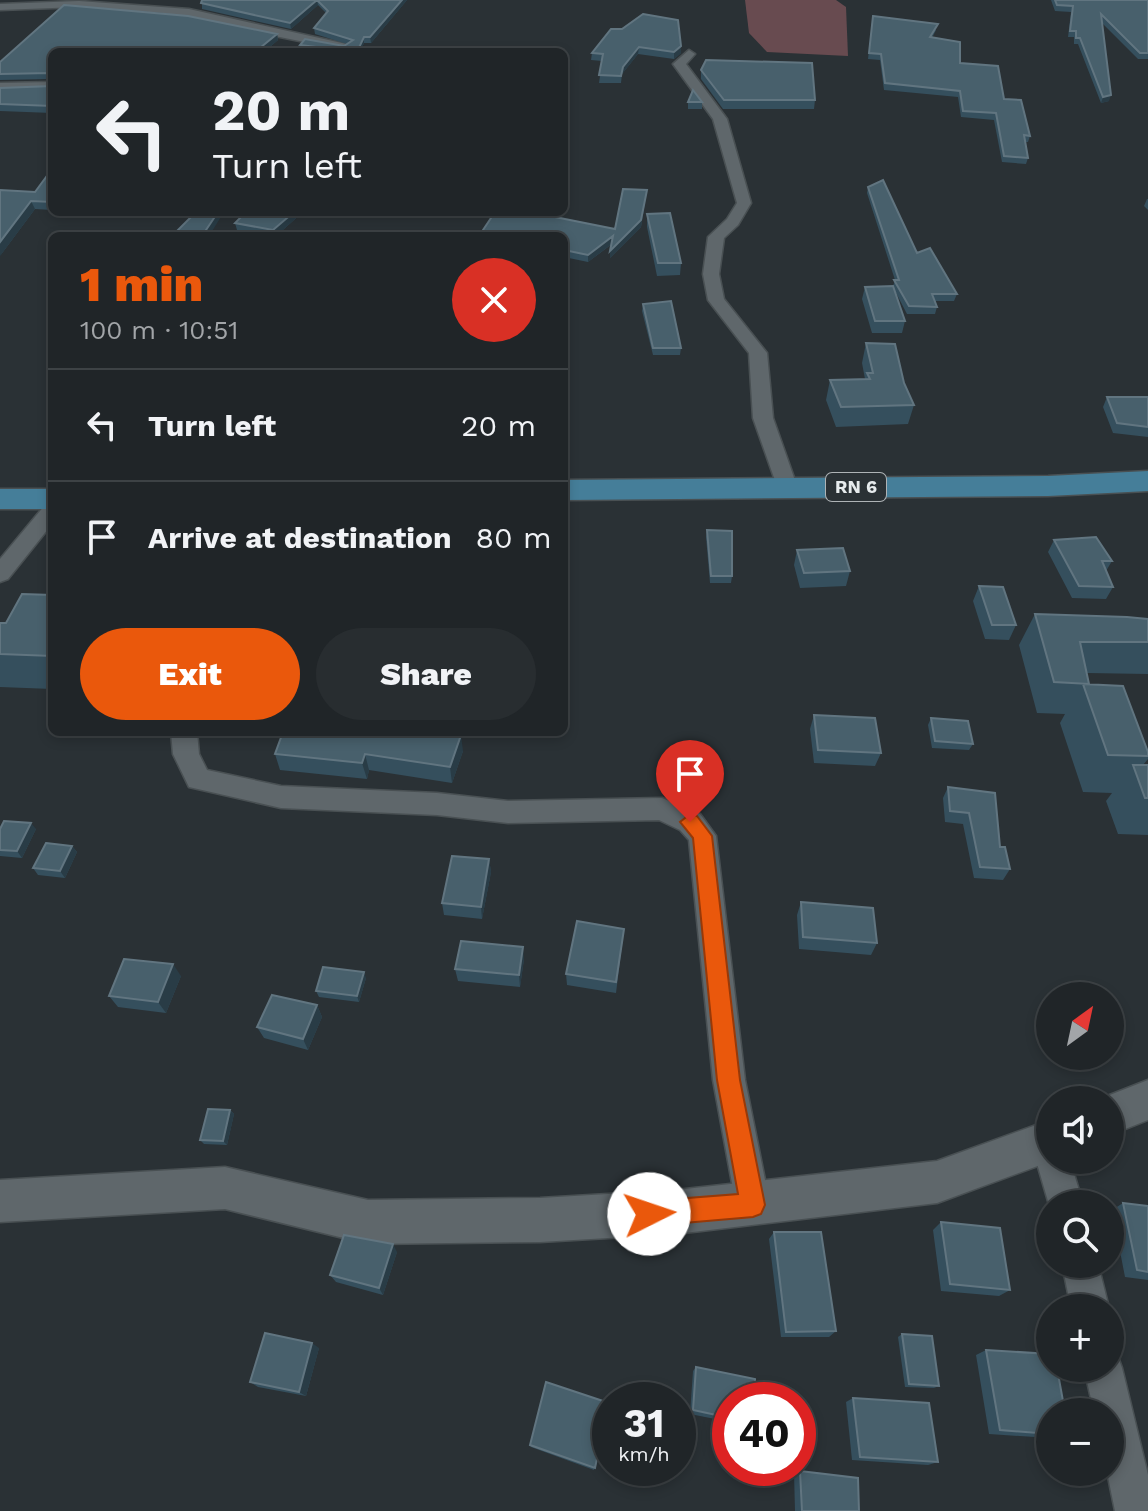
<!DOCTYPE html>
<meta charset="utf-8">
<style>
:root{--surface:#202528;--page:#282d30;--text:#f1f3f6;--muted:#a2a5a8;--line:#3d4245;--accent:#ea580c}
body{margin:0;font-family:"Work Sans",sans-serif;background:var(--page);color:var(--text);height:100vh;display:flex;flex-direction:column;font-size:30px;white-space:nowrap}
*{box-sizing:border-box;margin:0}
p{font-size:26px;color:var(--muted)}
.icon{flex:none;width:44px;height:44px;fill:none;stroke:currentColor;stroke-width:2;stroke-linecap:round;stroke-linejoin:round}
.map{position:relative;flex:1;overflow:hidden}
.details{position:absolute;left:48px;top:232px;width:520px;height:504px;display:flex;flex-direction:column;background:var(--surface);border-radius:12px;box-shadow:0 4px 12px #0003,0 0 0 2px var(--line)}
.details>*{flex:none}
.hud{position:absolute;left:48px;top:48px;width:520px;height:168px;border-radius:12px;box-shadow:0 4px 12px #0003,0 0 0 2px var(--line);background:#202528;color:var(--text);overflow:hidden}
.needle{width:52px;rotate:33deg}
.buttons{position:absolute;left:1036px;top:982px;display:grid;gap:16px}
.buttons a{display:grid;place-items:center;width:88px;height:88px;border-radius:50%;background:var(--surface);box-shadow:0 4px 12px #0003,0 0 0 2px var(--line);font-size:40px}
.speed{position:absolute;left:592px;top:1382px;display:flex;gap:16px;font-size:40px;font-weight:700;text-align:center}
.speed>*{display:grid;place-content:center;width:104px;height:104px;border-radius:50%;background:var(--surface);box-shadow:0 4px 12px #0003,0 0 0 2px var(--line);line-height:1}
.speed small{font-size:20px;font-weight:400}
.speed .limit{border:12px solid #d22;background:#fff;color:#111}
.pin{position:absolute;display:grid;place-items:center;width:68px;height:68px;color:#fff;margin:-82px -34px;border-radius:50% 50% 50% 0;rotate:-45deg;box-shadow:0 0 8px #0007}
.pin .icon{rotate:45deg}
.me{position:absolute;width:88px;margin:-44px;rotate:86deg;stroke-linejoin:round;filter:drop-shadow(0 0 6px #0008)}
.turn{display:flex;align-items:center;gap:28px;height:168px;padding:0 32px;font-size:36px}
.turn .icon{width:104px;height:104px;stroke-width:2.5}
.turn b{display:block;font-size:56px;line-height:68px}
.round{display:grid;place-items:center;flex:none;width:84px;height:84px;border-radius:42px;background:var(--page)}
.headline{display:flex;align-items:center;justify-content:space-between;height:136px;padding:0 32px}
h1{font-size:48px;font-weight:800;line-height:60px;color:var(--accent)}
.action{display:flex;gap:16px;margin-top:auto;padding:16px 32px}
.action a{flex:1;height:92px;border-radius:48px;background:var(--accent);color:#fff;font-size:32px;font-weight:800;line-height:92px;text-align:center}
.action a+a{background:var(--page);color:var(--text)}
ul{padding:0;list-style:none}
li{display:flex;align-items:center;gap:24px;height:112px;padding:0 32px;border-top:2px solid var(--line)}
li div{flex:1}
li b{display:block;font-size:30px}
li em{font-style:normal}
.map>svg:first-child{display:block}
.green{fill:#684b50}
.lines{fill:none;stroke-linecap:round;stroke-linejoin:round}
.minor-casing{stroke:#495053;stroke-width:3}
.tertiary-casing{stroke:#495053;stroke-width:3}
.primary-casing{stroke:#495053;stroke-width:3}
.minor{fill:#5f676b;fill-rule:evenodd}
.tertiary{fill:#5f676b;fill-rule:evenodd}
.primary{fill:#457e99;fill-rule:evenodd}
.wall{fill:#354f5d}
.shaded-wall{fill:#293c46}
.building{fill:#48606c;stroke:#617580;stroke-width:2}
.route{fill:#ea580c;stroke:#983908;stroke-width:2}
.labels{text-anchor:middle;stroke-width:6;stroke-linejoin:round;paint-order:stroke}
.shield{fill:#2a3135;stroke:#aeb3b6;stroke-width:2}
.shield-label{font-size:18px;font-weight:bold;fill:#e6ebed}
</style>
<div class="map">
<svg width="1148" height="1511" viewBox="0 0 1148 1511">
<rect width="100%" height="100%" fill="#2a3135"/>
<path class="green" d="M745,0H836L846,7L848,56L767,52L749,33Z"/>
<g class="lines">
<defs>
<path id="minor" d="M79,1L189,9L351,45L345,49L329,47L163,13L79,7L0,10V4Z
M689,50L695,54L686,64L727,119L751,203L738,225L724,238L719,274L724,299L767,353L773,418L798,489L788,495L778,489L753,418L749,353L708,300L703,274L708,237L727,219L737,203L713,119L673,64Z
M52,82V90L0,91V83Z
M52,503V524L8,579L0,582V559L45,505Z
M171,732H197L199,754L207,770L281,786L437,793L508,801L662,798L700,814L716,836L745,1080L770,1205L765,1217L753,1222L741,1217L736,1205L713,1080L689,840L680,830L659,820L508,823L437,815L281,808L189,787L173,754Z
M1050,1144V1160H1070L1083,1204H1050V1208L1036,1160L1041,1148Z
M1062,1264H1098L1109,1308H1071Z
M1110,1352L1117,1354L1122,1368L1148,1475V1511H1115L1107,1472H1110V1412H1094L1084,1368H1110Z"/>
<path id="tertiary" d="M1148,1080V1120L1110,1135V1100H1097Z
M1050,1120V1160H1054L937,1203L676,1234L540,1242L368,1244L225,1209L0,1222V1180L225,1167L368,1200L540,1198L676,1190L937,1161Z"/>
<path id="primary" d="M1148,471V491L1048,496L564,500V480L1048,476Z
M0,489H52V509H0Z"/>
</defs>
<use href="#minor" class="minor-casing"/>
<use href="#tertiary" class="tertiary-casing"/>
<use href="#primary" class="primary-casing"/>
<use href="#minor" class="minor"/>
<use href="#tertiary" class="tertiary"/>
<use href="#primary" class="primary"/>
</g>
<path class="wall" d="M202,0H407L371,43H364L360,52H308L301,51L300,45L344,46L347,44L315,34L314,28L326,13L318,5L291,29L202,9Z
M1051,0H1148V59H1138L1102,23L1109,101L1101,103L1078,44H1074V37H1068L1071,12L1055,11Z
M64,5L188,16L277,34L278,40L264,52H52V113L0,111V88L52,86L51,79L0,80V62Z
M872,22L936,30L932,38L960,63L1004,99L1030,136L1028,142H1025L1028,158L1026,164L1002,162L994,120L961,117L958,97L884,90L880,60L868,59Z
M611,29L681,46V53L674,59L638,54L622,74L621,83H599L602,61L591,60L592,53Z
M701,70L815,100L814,109H723L701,79Z
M688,102H702V109H688Z
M52,169V210L35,209L0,256L35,192Z
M868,187L917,253L957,294L954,301H935L937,307L935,314H907L895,291L905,321L902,333H872L862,299L865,287L893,286L895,280L867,193Z
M647,190L641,227L610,258L612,244L588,262L564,257V236H481V233L615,229Z
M1147,199H1148V210L1144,206Z
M99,212H132L131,213Z
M246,212H303L276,236H268L237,230L235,223Z
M647,214L681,263L680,275L657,276L647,227Z
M643,304L681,348L680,355H653L642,311Z
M866,343L904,383L914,405L908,424L836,427L826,400L830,380L865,379L862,363Z
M1107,397H1148V437L1113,433L1103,407Z
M707,530L732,576L731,583H710L706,537Z
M1054,540L1112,561L1106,571L1113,587L1106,599L1072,598L1048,552Z
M797,550L850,571L846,586L800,588L794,565Z
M979,586L1016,625L1009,640L985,639L973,601Z
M52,595V689L0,687V623H6Z
M1035,614L1148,619V674L1087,673L1089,684L1148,752V759L1143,765H1148V835L1118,834L1106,801L1112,793L1083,792L1060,723L1065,714L1037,713L1019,645Z
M814,715L881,753L875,766L814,763L810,729Z
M931,718L973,744L969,750L932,748L928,725Z
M283,732H444L463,751L452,783L369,770L367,779L280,770L275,754Z
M948,787L1000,847L1010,869L1003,880L974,878L963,824L945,822L943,798Z
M0,829H36L22,858L0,856Z
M72,846L77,852L65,878L38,875L33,868Z
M489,859L491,872L482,919L444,915L442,903Z
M801,902L877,943L871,955L799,949L797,915Z
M624,929L616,993L567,985L566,974Z
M524,959L520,987L458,981L455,969Z
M181,976L166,1013L118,1007L109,996Z
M366,978L359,1002L319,997L316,991Z
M317,1005L322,1017L308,1050L264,1038L257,1027Z
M230,1110L234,1114L227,1145L204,1144L200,1140Z
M1123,1203L1148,1206V1280L1125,1277L1112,1210Z
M941,1222L1010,1290L999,1296L941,1291L933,1230Z
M774,1232L836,1331L829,1337H781L769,1239Z
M397,1252L383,1295L336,1282L330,1275Z
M902,1334L939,1386L934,1388L905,1387L898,1337Z
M319,1348L306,1396L258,1387L250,1382Z
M986,1350L1050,1412V1438L989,1434L976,1355Z
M696,1367L730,1400V1422L690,1414L693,1371Z
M853,1398L938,1462L928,1465L852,1460L846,1402Z
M609,1403L594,1470L531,1447L530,1445Z
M800,1471L859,1511H795L794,1473Z"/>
<path class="shaded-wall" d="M317,0L318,5L291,29L290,23Z
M402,0H407L371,43L370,37Z
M277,34L278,40L264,52H255Z
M364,37V43L360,52H357Z
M681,46V53L674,59V52Z
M639,47L638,54L622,74L621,83L623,67Z
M1111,95L1109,101L1101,103L1103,97Z
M647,190L641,227L610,258V251Z
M31,201L35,209L0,256V242Z
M218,212H224L209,236H202Z
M294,212H303L276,236H274L273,230Z
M613,236V243L588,262V255Z
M461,735L463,751L452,783L450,767Z
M365,754L369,770L367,779L362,763Z
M31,823L36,829L22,858L17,851Z
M72,846L77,852L65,878L60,871Z
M489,859L491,872L482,919L481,907Z
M523,947L524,959L520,987L519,975Z
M173,964L181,976L166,1013L158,1002Z
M364,972L366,978L359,1002L357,996Z
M317,1005L322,1017L308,1050L303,1039Z
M230,1110L234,1114L227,1145L223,1141Z
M393,1244L397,1252L383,1295L379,1288Z
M312,1343L319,1348L306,1396L299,1392Z"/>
<path class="building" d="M202,0H317L290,23L201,3Z
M317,0H402L370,37H364L357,52L300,45L305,39L344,46L353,40L314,28L328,11Z
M1055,0H1148V53H1140L1101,14L1111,95L1103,97L1080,38H1076V31H1070L1073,6L1057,5Z
M64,5L188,16L277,34L255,52H52V106L0,104V88L52,86L50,73L0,74V62Z
M643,14L678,20L681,46L674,52L639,47L623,67L621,76L599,75L603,54L592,53L611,29H622Z
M873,16L938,24L930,37L960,42V63L998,66L1004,99L1021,100L1030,136L1024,135L1028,158L1004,156L996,113L963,111L960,91L885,83L881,54L869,53Z
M706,60L812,63L815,100H724L701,70Z
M693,90L702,102H688Z
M52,169V202L31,201L0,242V190L35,192Z
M883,180L917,253L930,248L957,294H932L937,307L909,306L894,280H899L868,187Z
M623,189L647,190L641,220L610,251L613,236L588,255L564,250V236H497L481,233L495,212H530L615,229Z
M196,212H218L202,236H172Z
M246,212H294L273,230L235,223Z
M670,213L681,263H658L647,214Z
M893,286L905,321H875L865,287Z
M671,301L681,348H653L643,304Z
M866,343L895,344L904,383L914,405L841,407L830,380L870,379L867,373H873Z
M1107,397H1148V427L1117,423Z
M707,530L732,531V576H711Z
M1096,537L1112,561H1102L1113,587L1079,586L1054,540Z
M843,548L850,571L804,573L797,550Z
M979,586L1003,587L1016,625H992Z
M22,594L52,595V656L0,654V623H6Z
M1035,614L1127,617L1148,619V642H1080L1089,684L1054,682Z
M1083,684L1123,686L1148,752V756L1108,755Z
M814,715L875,718L881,753L818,750Z
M931,718L968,721L973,744L935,741Z
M283,732H440L461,735L450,767L365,754L362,763L275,754Z
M1133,765H1148V798H1145Z
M948,787L995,793L1000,847H1005L1010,869L980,867L969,813L950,811Z
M4,821L31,823L17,851L0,850V829Z
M46,843L72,846L60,871L33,868Z
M452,856L489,859L481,907L442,903Z
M801,902L873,908L877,943L803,937Z
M577,921L624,929L616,982L566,974Z
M461,941L523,947L519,975L455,969Z
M124,959L173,964L158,1002L109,996Z
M323,967L364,972L357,996L316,991Z
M272,995L317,1005L303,1039L257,1027Z
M208,1109L230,1110L223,1141L200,1140Z
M1123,1203L1148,1206V1272L1137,1270Z
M941,1222L1000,1228L1010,1290L950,1284Z
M774,1232H821L836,1331L786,1332Z
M344,1235L393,1244L379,1288L330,1275Z
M265,1333L312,1343L299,1392L250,1382Z
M902,1334L932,1336L939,1386L909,1384Z
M986,1350L1050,1354V1368H1057L1065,1412H1050V1434L1000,1430Z
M696,1367L755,1379V1400H730V1418L693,1410Z
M546,1382L609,1403L595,1468L530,1445Z
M853,1398L929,1403L938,1462L860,1457Z
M800,1471L858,1478L859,1511H802Z"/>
<path class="route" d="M690,814L697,816L712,836L740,1080L765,1205L761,1214L753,1217L649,1226L640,1223L637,1214L640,1205L649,1201L738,1194L717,1080L693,838L680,822Z"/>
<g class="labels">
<rect class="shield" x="826" y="473" width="60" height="28" rx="6"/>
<g class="shield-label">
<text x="856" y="493">RN 6</text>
</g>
</g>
</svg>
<div class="buttons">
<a><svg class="needle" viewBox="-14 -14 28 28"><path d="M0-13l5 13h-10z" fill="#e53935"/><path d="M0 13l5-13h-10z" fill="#a2a5a8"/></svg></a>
<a><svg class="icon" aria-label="sound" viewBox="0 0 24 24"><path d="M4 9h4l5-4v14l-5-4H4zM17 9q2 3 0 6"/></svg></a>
<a><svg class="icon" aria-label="search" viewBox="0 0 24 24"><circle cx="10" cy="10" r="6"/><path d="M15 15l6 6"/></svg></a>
<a>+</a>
<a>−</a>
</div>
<div class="speed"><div>31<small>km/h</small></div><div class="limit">40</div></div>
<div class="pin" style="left:690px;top:822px;background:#d93025"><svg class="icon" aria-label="arrive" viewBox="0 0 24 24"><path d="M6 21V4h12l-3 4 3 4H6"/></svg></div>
<svg class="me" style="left:649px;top:1214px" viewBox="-20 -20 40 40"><circle r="19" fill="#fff"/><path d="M0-13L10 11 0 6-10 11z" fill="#ea580c"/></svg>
<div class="hud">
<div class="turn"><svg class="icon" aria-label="left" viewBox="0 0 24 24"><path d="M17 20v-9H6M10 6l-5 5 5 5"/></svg><div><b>20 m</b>Turn left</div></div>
</div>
<section class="details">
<div class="headline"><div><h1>1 min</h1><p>100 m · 10:51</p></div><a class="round" style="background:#d93025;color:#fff"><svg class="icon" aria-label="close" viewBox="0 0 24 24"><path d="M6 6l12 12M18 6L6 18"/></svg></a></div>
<ul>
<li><svg class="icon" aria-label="left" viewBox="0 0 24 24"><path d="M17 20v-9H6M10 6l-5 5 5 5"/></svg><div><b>Turn left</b></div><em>20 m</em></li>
<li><svg class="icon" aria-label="arrive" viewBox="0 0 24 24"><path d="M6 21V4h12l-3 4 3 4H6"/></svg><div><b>Arrive at destination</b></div><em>80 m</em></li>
</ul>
<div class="action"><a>Exit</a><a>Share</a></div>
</section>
</div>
